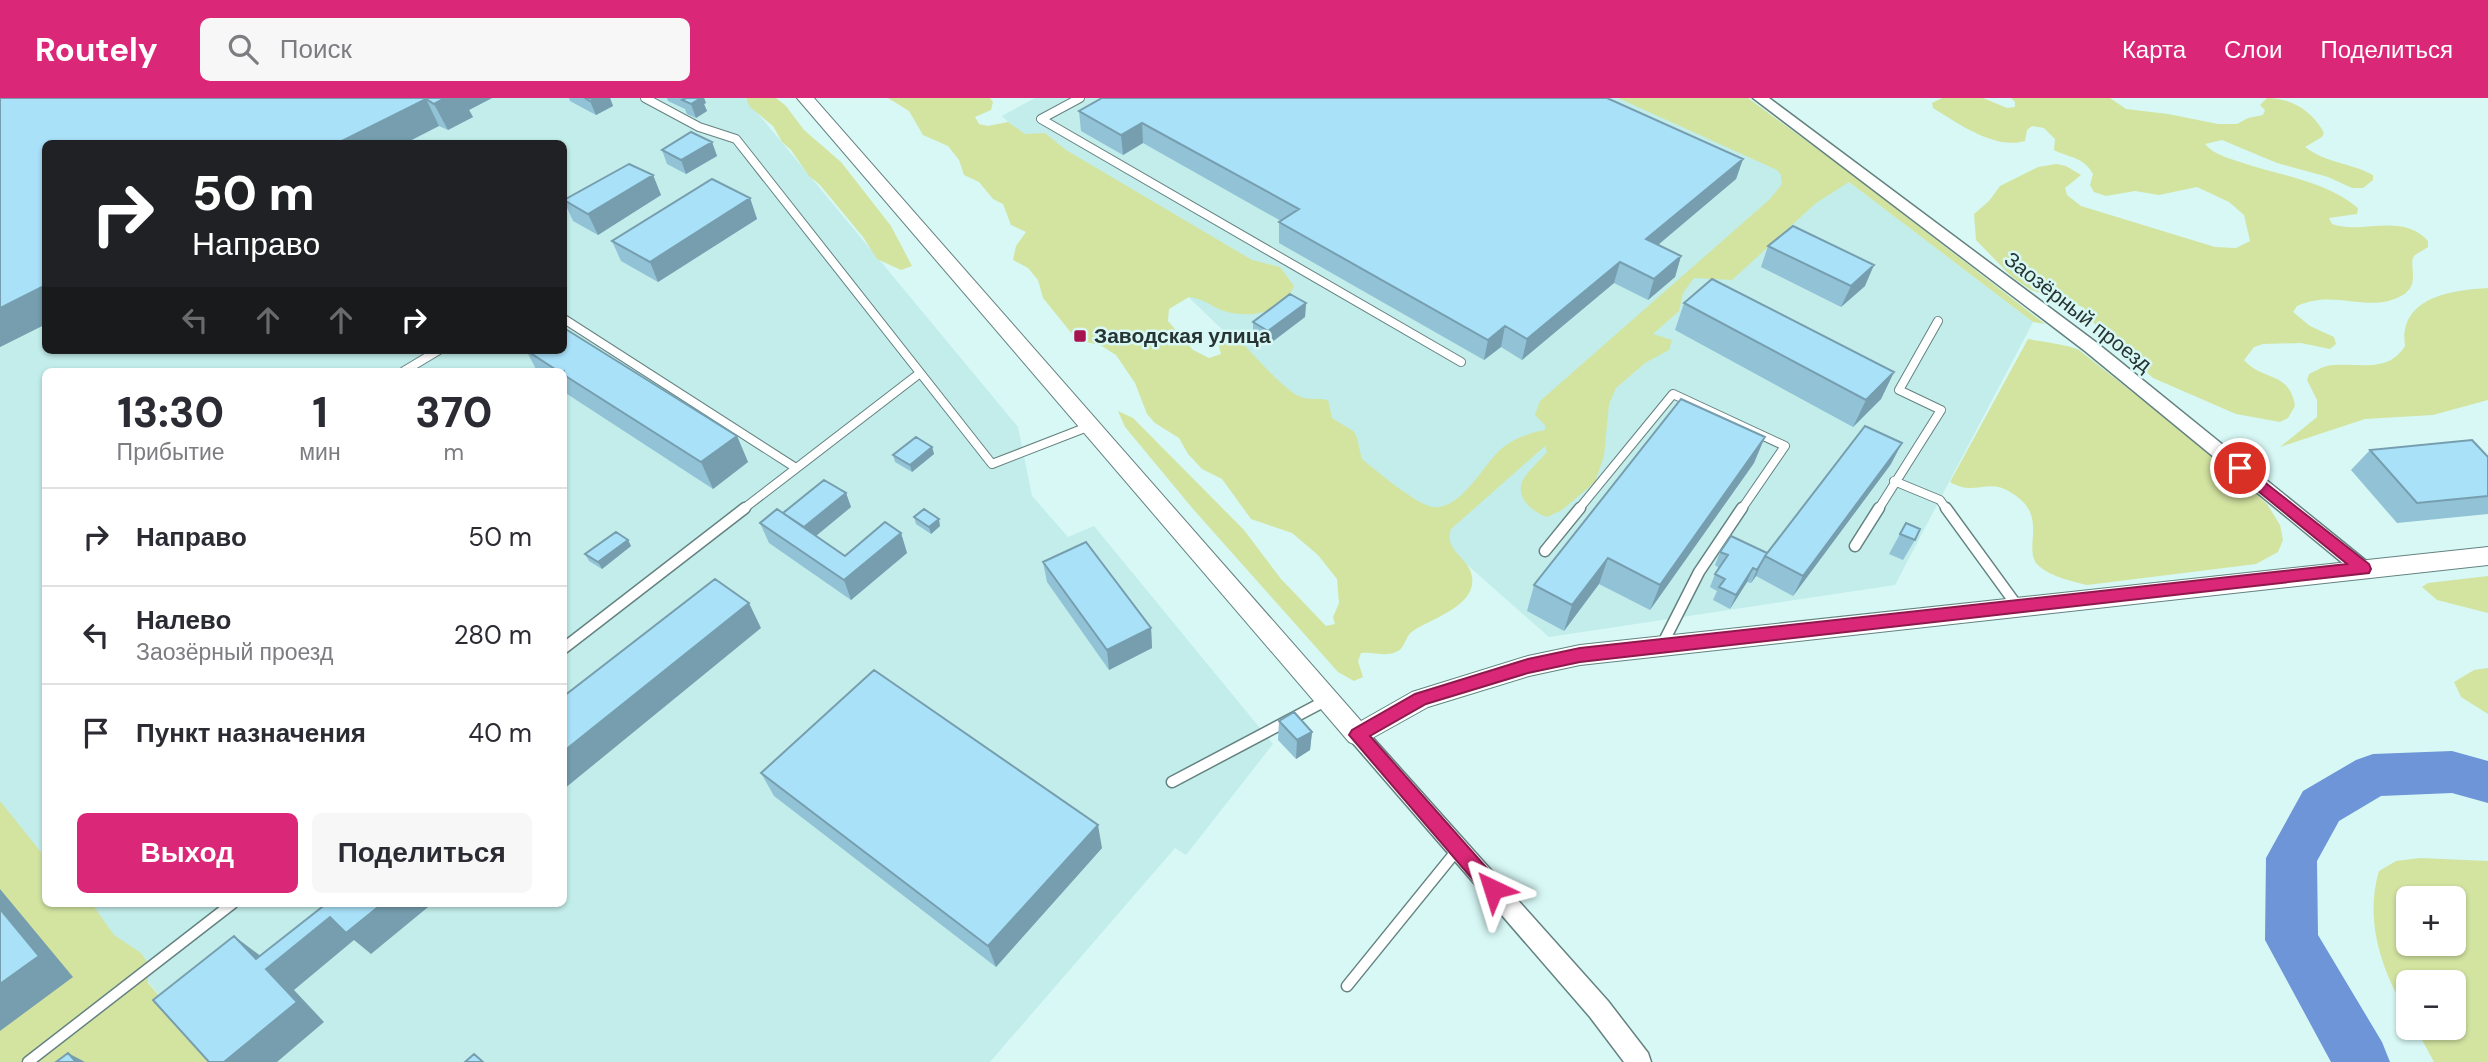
<!DOCTYPE html>
<html lang="ru">
<meta charset="utf-8">
<style>
:root{--surface:#fff;--page:#f7f7f7;--text:#2b2b33;--muted:#7c7c81;--line:#e1e1e2;--accent:#db2777}
body{margin:0;font-family:"DM Sans",sans-serif;background:var(--page);color:var(--text);height:100vh;display:flex;flex-direction:column;font-size:26px;white-space:nowrap}
*{box-sizing:border-box;margin:0}
p{font-size:23px;color:var(--muted)}
.icon{flex:none;width:38px;height:38px;fill:none;stroke:currentColor;stroke-width:2;stroke-linecap:round;stroke-linejoin:round}
.map{position:relative;flex:1;overflow:hidden}
.panel{position:absolute;left:42px;top:270px;width:525px;height:539px;display:flex;flex-direction:column;background:var(--surface);border-radius:10px;box-shadow:0 2px 5px #0004}
.panel>*{flex:none}
.guide{position:absolute;left:42px;top:42px;width:525px;height:214px;border-radius:10px;box-shadow:0 2px 5px #0004;background:#202124;color:#fff;overflow:hidden}
.buttons{position:absolute;left:2396px;top:788px;display:grid;gap:14px}
.buttons a{display:grid;place-items:center;width:70px;height:70px;border-radius:10px;background:var(--surface);box-shadow:0 2px 5px #0004;font-size:35px}
.pin{position:absolute;display:grid;place-items:center;width:60px;height:60px;color:#fff;margin:-30px;border:4px solid #fff;border-radius:50%;box-shadow:0 2px 7px #0007}
.me{position:absolute;width:77px;margin:-38px;rotate:319deg;stroke-linejoin:round;filter:drop-shadow(0 0 5px #0008)}
.turn{display:flex;align-items:center;gap:24px;height:147px;padding:0 35px;font-size:32px}
.turn .icon{width:91px;height:91px;stroke-width:2.5}
.turn b{display:block;font-size:49px;line-height:60px}
.lanes{display:flex;align-items:center;height:66px;padding:0 35px;background:#0003;justify-content:center;gap:35px;direction:ltr}
.lanes .off{opacity:.35}
.eta{display:flex;justify-content:space-evenly;align-items:center;height:119px;text-align:center}
.eta b{font-size:42px;font-weight:800;line-height:49px}
.action{display:flex;gap:14px;margin-top:auto;padding:14px 35px}
.action a{flex:1;height:80px;border-radius:10px;background:var(--accent);color:#fff;font-size:28px;font-weight:800;line-height:80px;text-align:center}
.action a+a{background:var(--page);color:var(--text)}
ul{padding:0;list-style:none}
li{display:flex;align-items:center;gap:21px;height:98px;padding:0 35px;border-top:2px solid var(--line)}
li div{flex:1}
li b{display:block;font-size:26px}
li em{font-style:normal}
header{display:flex;align-items:center;gap:42px;box-sizing:border-box;height:98px;padding:0 35px;background:var(--accent);color:#fff}
header strong{font-size:33px}
nav{display:flex;gap:38px;margin-inline-start:auto;font-size:24px}
.search{width:490px;height:63px;background:var(--page);display:flex;align-items:center;gap:18px;box-sizing:border-box;padding:0 24px;border-radius:10px;color:var(--muted);font-size:26px}
.map>svg:first-child{display:block}
.built{fill:#c2edea;fill-rule:evenodd}
.green{fill:#d3e4a1;fill-rule:evenodd}
.lines{fill:none;stroke-linecap:round;stroke-linejoin:round}
.river{fill:#6d95d8;fill-rule:evenodd}
.service-far1-casing{stroke:#648280;stroke-width:10}
.service-casing{stroke:#648280;stroke-width:13}
.minor-casing{stroke:#648280;stroke-width:3}
.tertiary-casing{stroke:#648280;stroke-width:2}
.service-far1{stroke:#fff;stroke-width:8}
.service{stroke:#fff;stroke-width:10}
.minor{fill:#fff;fill-rule:evenodd}
.tertiary{fill:#fff;fill-rule:evenodd}
.wall{fill:#91c2d6}
.shaded-wall{fill:#769eae}
.building{fill:#a9e1f9;stroke:#769eae;stroke-width:2}
.route{fill:#db2777;stroke:#8e194d;stroke-width:2}
.poi-dot{fill:#a6134e;stroke:#d7f8f5;stroke-width:2.5}
.labels{text-anchor:middle;stroke-width:5;stroke-linejoin:round;paint-order:stroke}
.street-label{font-size:21px;fill:#273433;stroke:#d7f8f5}
.poi-label{font-size:21px;font-weight:bold;fill:#273433;stroke:#d7f8f5;text-anchor:start}
</style>
<header>
<strong>Routely</strong>
<div class="search"><svg class="icon" aria-label="search" viewBox="0 0 24 24"><circle cx="10" cy="10" r="6"/><path d="M15 15l6 6"/></svg>Поиск</div>
<nav><a>Карта</a><a>Слои</a><a>Поделиться</a></nav>
</header>
<div class="map">
<svg width="2488" height="964" viewBox="0 0 2488 964">
<rect width="100%" height="100%" fill="#d7f8f5"/>
<path class="built" d="M0,0H745L1018,329L1032,398L1068,439L1094,428L1273,646L1186,757L1175,750L990,964H218L79,805H564V273H46L45,765L0,712ZM46,46H564V252H46Z
M1035,0H1659L1849,84L2033,224L1895,487L1549,539L1439,442L1002,18Z"/>
<path class="green" d="M746,0H776L786,8L804,32L841,64L891,128L912,168L901,172L877,161L863,139L820,87L809,78L791,52L782,44L773,28L750,9Z
M888,0H990L993,4L991,12L975,19L979,26L988,28L1008,24L1025,36L1045,35L1066,52L1252,162L1280,169L1294,188C1283,215 1250,221 1224,213C1210,208 1207,202 1189,199L1169,211L1168,223L1193,252L1209,260L1221,256L1217,242L1222,234L1233,235C1247,249 1285,294 1301,299C1309,302 1319,300 1328,302L1332,320C1359,338 1354,326 1362,361C1375,372 1417,407 1433,409C1460,412 1481,371 1497,355C1509,342 1528,335 1545,332V327L1535,317L1540,303L1770,101L1782,86L1781,77L1777,72L1618,0H1748L1845,71L2045,226L2033,224L1849,84L1816,105L1732,182L1694,180L1683,195L1679,213L1653,236L1672,242L1669,252L1645,265L1616,290L1609,306L1604,358L1595,384L1562,412L1547,419C1532,414 1513,398 1524,380C1530,371 1540,362 1547,354L1545,348L1451,431C1444,450 1464,458 1470,472C1484,506 1432,520 1413,533C1405,538 1406,548 1398,553C1386,560 1373,553 1361,555L1358,563L1363,579L1354,583L1338,574L1193,411L1125,329L1118,313L1133,320L1244,432L1281,481L1326,528L1335,526L1333,519L1339,505L1337,481L1318,457L1292,435L1251,421L1222,381L1202,371L1188,356L1179,340L1155,325L1147,316L1135,285L1116,257L1100,247L1077,242L1043,200L1038,182L1028,170L1013,162L1016,148L1026,134L1011,127L1003,106L993,101L979,84L964,77L959,62L948,48L923,37L909,13Z
M1942,0H1983L2007,10L2015,9V4L2011,0H2110L2126,11L2168,16L2218,26H2237L2248,20L2263,17L2265,12L2260,7L2267,0C2292,0 2313,14 2324,35L2322,39L2305,49C2326,65 2351,65 2373,77V82L2363,90H2352L2328,79L2277,65L2222,42L2205,46C2214,57 2229,60 2243,65C2282,78 2326,83 2358,110L2357,116L2329,120L2332,126C2362,137 2402,114 2428,143V149C2424,152 2417,155 2414,158C2408,166 2421,186 2403,197C2368,217 2336,190 2297,208L2293,214L2310,228L2334,239L2336,246L2330,251L2301,245L2263,246L2254,249L2244,262C2262,283 2290,273 2295,308L2288,320L2280,324L2236,316L2153,280L2127,256L2104,240L2083,209L2031,192L2012,179L1976,142L1974,116L1989,103L2000,88L2038,69L2056,66L2066,68L2081,77L2065,90L2067,97L2081,108L2215,149L2236,150L2250,143L2244,117L2229,104L2197,89L2159,97L2135,93L2106,98L2094,94L2090,87L2093,76C2084,59 2070,60 2054,52L2055,41L2044,30L2032,28L2027,32L2025,43C1995,52 1959,26 1933,10L1932,5Z
M2488,190V302L2433,317L2365,321L2280,349L2317,319V302L2307,282L2309,276C2317,272 2325,267 2335,267C2361,265 2388,275 2405,248C2398,199 2453,192 2488,190Z
M2028,241C2039,243 2070,247 2079,252L2236,376L2267,406L2280,427L2283,442L2278,454L2256,466L2087,487C2071,483 2048,478 2037,466C2024,451 2045,422 2020,401C1988,374 1979,401 1950,384Z
M2488,478V515L2437,502L2422,489L2428,485Z
M2488,570V616L2461,599L2454,584L2474,572Z
M0,703L45,759L46,805L92,806L114,837L141,855L147,864L148,885L218,964H0Z
M2420,760L2488,763V964H2434L2415,929H2454V884H2408V917C2382,874 2364,823 2379,773L2396,763ZM2408,800H2454V845H2408Z"/>
<g class="lines">
<path class="river" d="M2452,653L2488,663V705L2452,695L2381,698L2339,723L2317,763L2318,837L2382,944L2390,964H2331L2265,842L2266,760L2303,693L2356,662L2373,656Z"/>
<defs>
<path id="service-far1" d="M645,0L699,29L736,41L992,366L1090,328
M1080,0L1041,21L1461,264
M564,221L796,370
M404,273L439,252
M1894,383L1940,402L1947,412
M742,412L920,275
M1578,412L1673,296L1785,348L1741,412
M1878,412L1941,312L1899,292L1938,223"/>
<path id="service" d="M1946,410L2018,509
M1855,448L1879,410
M1545,453L1580,410
M1662,547L1699,474L1742,410
M564,550L745,410
M1172,684L1327,602
M1347,888L1458,751
M28,964L233,805"/>
<path id="minor" d="M1753,0H1769L2097,245L2370,466L2373,471L2370,476L2363,478L2356,476L2085,253Z
M1358,628L1365,631L1608,903L1648,955L1651,964H1624L1590,919L1351,643L1347,637L1351,631Z"/>
<path id="tertiary" d="M797,0H814L1361,623L1412,594L1528,558L1580,547L2488,449V467L1580,567L1529,578L1428,609L1358,648L1349,644Z"/>
</defs>
<use href="#service-far1" class="service-far1-casing"/>
<use href="#service" class="service-casing"/>
<use href="#minor" class="minor-casing"/>
<use href="#tertiary" class="tertiary-casing"/>
<use href="#service-far1" class="service-far1"/>
<use href="#service" class="service"/>
<use href="#minor" class="minor"/>
<use href="#tertiary" class="tertiary"/>
</g>
<path class="wall" d="M0,0H492L469,12L473,19L448,32L439,28L46,46V226L0,249Z
M569,0H610L613,8L596,17L570,3Z
M667,0H704L706,5L704,6L707,13L696,20L687,16L685,11L668,3Z
M1079,13L1743,61L1736,81L1658,147L1681,158L1675,179L1648,202L1614,185L1522,262L1501,249L1484,262L1279,145V124L1281,123L1143,45L1123,57L1081,33Z
M712,44L717,58L686,76L667,66L662,52Z
M653,77L661,97L598,137L573,123L564,103Z
M750,100L757,121L658,184L621,163L612,143Z
M1768,148L1865,188L1841,209L1761,169Z
M1306,205L1305,219L1268,247L1253,238V224Z
M1684,205L1894,274L1881,301L1853,329L1675,232Z
M526,252L737,338L748,364L713,391L564,294V273H537Z
M932,349L934,356L912,374L895,364L893,357Z
M2370,352L2488,359V416L2397,425L2351,372Z
M1754,365L1650,512L1599,486L1564,533L1527,513L1534,487Z
M1891,366L1793,498L1756,478L1751,485L1747,484L1730,511L1713,502L1717,493L1710,489L1715,476L1719,470L1715,467L1720,454L1767,455Z
M846,395L851,409L816,438L845,458L901,435L907,455L851,502L769,445L760,425L783,415Z
M914,419L940,428L931,436L916,426Z
M1906,425L1915,442L1903,462L1889,456Z
M628,442L631,448L602,471L589,463L585,456Z
M1043,464L1151,530L1152,550L1109,572L1047,484Z
M1279,623L1312,634L1310,652L1296,661L1278,642Z
M761,675L1102,750L996,869L774,698Z"/>
<path class="shaded-wall" d="M445,0H492L469,12L473,19L448,32L434,6Z
M596,0H610L613,8L596,17L590,3Z
M696,0H704L706,5L704,6L707,13L696,20L691,6Z
M426,1L439,28L404,46H336Z
M1142,25L1143,45L1123,57L1121,37Z
M712,44L717,58L686,76L681,62Z
M1743,61L1736,81L1640,162L1646,141Z
M653,77L661,97L598,137L588,116Z
M750,100L757,121L658,184L650,164Z
M1681,158L1675,179L1648,202L1654,181Z
M1620,164L1614,185L1522,262L1527,241Z
M1874,167L1865,188L1841,209L1851,188Z
M46,187V226L0,249V210Z
M1306,205L1305,219L1268,247V233Z
M1505,228L1501,249L1484,262L1488,242Z
M1894,274L1881,301L1853,329L1866,302Z
M737,338L748,364L713,391L701,364Z
M1765,339L1754,365L1650,512L1660,487Z
M1902,345L1891,366L1793,498L1803,478Z
M932,349L934,356L912,374L910,367Z
M846,395L851,409L806,446L801,432Z
M939,421L940,428L931,436L929,429Z
M901,435L907,455L851,502L844,482Z
M628,442L631,448L602,471L598,464Z
M1608,460L1599,486L1564,533L1572,507Z
M1761,466L1756,478L1751,485L1757,472Z
M1753,470L1747,484L1730,511L1736,497Z
M749,505L761,530L564,691V653Z
M1151,530L1152,550L1109,572L1107,552Z
M1312,634L1310,652L1296,661L1297,642Z
M1098,727L1102,750L996,869L988,848Z
M0,791L73,879L0,933Z
M383,805H433L371,856L354,842L294,892L324,924L277,964H224L256,861L234,838L262,859L330,819Z
M68,955L85,964H76Z"/>
<path class="building" d="M0,0H445L434,6L426,1L336,46H46V187L0,210Z
M585,0H596L590,3Z
M686,0H701L691,6L682,2Z
M1102,0H1607L1743,61L1646,141L1681,158L1654,181L1620,164L1527,241L1505,228L1488,242L1279,124L1299,111L1142,25L1121,37L1079,13Z
M691,34L712,44L681,62L662,52Z
M629,66L653,77L588,116L564,102Z
M712,81L750,100L650,164L612,143Z
M1793,128L1874,167L1851,188L1768,148Z
M1712,181L1894,274L1866,302L1684,205Z
M1290,196L1306,205L1268,233L1253,224Z
M564,230L737,338L701,364L564,277V273H558L526,252H564Z
M1681,301L1765,339L1660,487L1608,460L1572,507L1534,487Z
M1865,328L1902,345L1803,478L1765,458Z
M916,339L932,349L910,367L893,357Z
M2472,342L2488,359V398L2417,405L2370,352Z
M824,382L846,395L804,429L783,415Z
M777,411L845,458L885,424L901,435L844,482L760,425Z
M924,411L939,421L929,429L914,419Z
M1906,425L1920,431L1915,442L1900,436Z
M616,434L628,442L598,464L585,456Z
M1731,438L1767,455L1757,472L1753,470L1736,497L1719,489L1725,481L1715,476L1728,457L1720,454Z
M1086,444L1151,530L1107,552L1043,464Z
M715,481L749,505L564,653V598Z
M874,572L1098,727L988,848L761,675Z
M1294,614L1312,634L1297,642L1279,623Z
M319,805H383L346,835L330,819L266,871L297,904L224,964H209L153,902L234,838L256,861L322,809Z
M0,811L39,858L0,886Z
M68,955L76,964H56Z
M474,956L483,964H465Z"/>
<path class="route" d="M2240,365L2369,466L2371,471L2369,475L1580,564L1528,575L1426,606L1370,638L1500,785L1502,791L1500,797L1493,800L1486,797L1349,637L1352,632L1415,596L1528,561L1580,550L2347,466L2235,374L2233,370L2235,366Z"/>
<rect class="poi-dot" x="1073" y="231" width="14" height="14" rx="3.5"/>
<g class="labels">
<g class="street-label">
<text transform="translate(2078 214) rotate(38)" y="7">Заозёрный проезд</text>
</g>
<g class="poi-label">
<text x="1094" y="245">Заводская улица</text>
</g>
</g>
</svg>
<div class="buttons">
<a>+</a>
<a>−</a>
</div>
<div class="pin" style="left:2240px;top:370px;background:#d93025"><svg class="icon" aria-label="arrive" viewBox="0 0 24 24"><path d="M6 21V4h12l-3 4 3 4H6"/></svg></div>
<svg class="me" style="left:1493px;top:791px" viewBox="-20 -20 40 40"><path d="M0-17L14 15 0 8-14 15z" fill="#db2777" stroke="#fff" stroke-width="4"/></svg>
<div class="guide">
<div class="turn"><svg class="icon" aria-label="right" viewBox="0 0 24 24"><path d="M7 20v-9h11M14 6l5 5-5 5"/></svg><div><b>50 m</b>Направо</div></div>
<div class="lanes"><svg class="icon off" aria-label="left" viewBox="0 0 24 24"><path d="M17 20v-9H6M10 6l-5 5 5 5"/></svg><svg class="icon off" aria-label="ahead" viewBox="0 0 24 24"><path d="M12 20V5M6 11l6-6 6 6"/></svg><svg class="icon off" aria-label="ahead" viewBox="0 0 24 24"><path d="M12 20V5M6 11l6-6 6 6"/></svg><svg class="icon" aria-label="right" viewBox="0 0 24 24"><path d="M7 20v-9h11M14 6l5 5-5 5"/></svg></div>
</div>
<section class="panel">
<div class="eta">
<div><b>13:30</b><p>Прибытие</p></div>
<div><b>1</b><p>мин</p></div>
<div><b>370</b><p>m</p></div>
</div>
<ul>
<li><svg class="icon" aria-label="right" viewBox="0 0 24 24"><path d="M7 20v-9h11M14 6l5 5-5 5"/></svg><div><b>Направо</b></div><em>50 m</em></li>
<li><svg class="icon" aria-label="left" viewBox="0 0 24 24"><path d="M17 20v-9H6M10 6l-5 5 5 5"/></svg><div><b>Налево</b><p>Заозёрный проезд</p></div><em>280 m</em></li>
<li><svg class="icon" aria-label="arrive" viewBox="0 0 24 24"><path d="M6 21V4h12l-3 4 3 4H6"/></svg><div><b>Пункт назначения</b></div><em>40 m</em></li>
</ul>
<div class="action"><a>Выход</a><a>Поделиться</a></div>
</section>
</div>
